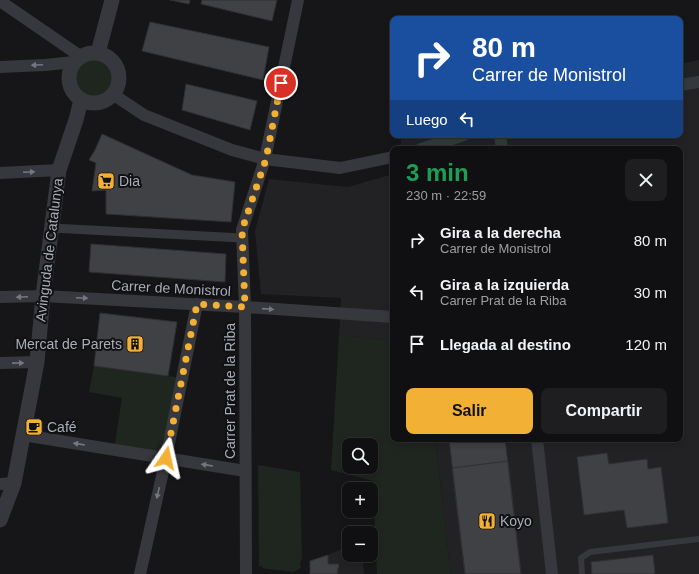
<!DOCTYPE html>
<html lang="es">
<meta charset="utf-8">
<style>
:root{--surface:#101012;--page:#1e1e20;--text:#f1f3f6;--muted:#9c9d9f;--line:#303032;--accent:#f2b134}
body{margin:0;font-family:Arial,sans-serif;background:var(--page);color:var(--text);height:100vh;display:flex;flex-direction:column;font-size:15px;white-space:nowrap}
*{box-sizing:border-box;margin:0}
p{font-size:13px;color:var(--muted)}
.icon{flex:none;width:22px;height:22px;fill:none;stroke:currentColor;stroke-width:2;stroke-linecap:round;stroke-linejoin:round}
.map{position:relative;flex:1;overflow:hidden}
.details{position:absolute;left:390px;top:146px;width:293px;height:296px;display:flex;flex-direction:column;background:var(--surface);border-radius:8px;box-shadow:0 2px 6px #0003,0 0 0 1px var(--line)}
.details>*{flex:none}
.top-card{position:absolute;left:390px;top:16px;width:293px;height:122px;border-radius:8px;box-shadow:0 2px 6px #0003,0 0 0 1px var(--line);background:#1a4fa0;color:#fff;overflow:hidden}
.buttons{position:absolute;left:342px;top:438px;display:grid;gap:8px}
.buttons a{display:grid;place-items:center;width:36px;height:36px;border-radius:8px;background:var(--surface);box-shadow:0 2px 6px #0003,0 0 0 1px var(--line);font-size:20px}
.pin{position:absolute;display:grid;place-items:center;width:34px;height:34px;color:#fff;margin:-17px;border:2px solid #fff;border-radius:50%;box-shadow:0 1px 4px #0007}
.me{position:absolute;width:44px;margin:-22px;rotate:11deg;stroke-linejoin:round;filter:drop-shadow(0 0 3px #0008)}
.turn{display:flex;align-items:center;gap:14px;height:84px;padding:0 16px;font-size:18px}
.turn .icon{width:52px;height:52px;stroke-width:2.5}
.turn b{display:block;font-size:28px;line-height:34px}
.then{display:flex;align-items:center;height:38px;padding:0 16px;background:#0003;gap:8px;font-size:15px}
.round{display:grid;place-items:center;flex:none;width:42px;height:42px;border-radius:8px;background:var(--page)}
.head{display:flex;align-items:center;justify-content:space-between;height:68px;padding:0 16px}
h1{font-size:24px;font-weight:700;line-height:30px;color:#1e9e55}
.action{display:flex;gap:8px;margin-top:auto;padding:8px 16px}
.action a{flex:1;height:46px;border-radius:8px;background:var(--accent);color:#111;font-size:16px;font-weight:700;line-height:46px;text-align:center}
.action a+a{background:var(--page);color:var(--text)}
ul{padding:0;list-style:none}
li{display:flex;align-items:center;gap:12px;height:52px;padding:0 16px}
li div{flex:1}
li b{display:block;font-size:15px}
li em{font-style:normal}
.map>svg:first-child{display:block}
.built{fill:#222225}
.green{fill:#1e261f;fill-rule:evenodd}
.building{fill:#404145;stroke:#303034}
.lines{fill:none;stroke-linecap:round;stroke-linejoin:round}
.service{stroke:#37383d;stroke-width:6}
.pedestrian{stroke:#37383d;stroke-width:9}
.minor{stroke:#37383d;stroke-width:12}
.tertiary{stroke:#37383d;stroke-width:15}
.oneway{fill:#757881}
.route{stroke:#f2b134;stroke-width:7;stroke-dasharray:0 12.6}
.labels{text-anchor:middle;stroke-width:4;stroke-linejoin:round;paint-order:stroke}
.poi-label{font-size:14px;fill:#a8adb8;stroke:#111113;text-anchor:start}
.street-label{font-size:14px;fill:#a8adb8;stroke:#111113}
</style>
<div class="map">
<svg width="699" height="574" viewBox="0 0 699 574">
<rect width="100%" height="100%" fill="#161618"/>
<path class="built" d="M699,60V574H451L435,439H680V149H400L402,135H680V64Z
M393,174V341L339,335L341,298L261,294L255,231L269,179L348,187Z
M349,546V555H353L354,562H363L364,574H310V561L328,555Z"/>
<path class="green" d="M75 78a19 19 0 1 1 38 0a19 19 0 1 1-38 0Z
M339,335L393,341V439H435L451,574H377L373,481L331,470ZM349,445H371V467H349Z
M94,366L182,378L166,458L114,450L122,398L89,392Z
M258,465L300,472L302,557L300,563L301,568L293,572L262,568V566H259Z"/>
<path class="building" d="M170,0H190L189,4Z
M202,0H277L272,21L201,4Z
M150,22L269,47L263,80L142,51Z
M186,84L257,101L250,130L182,110Z
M102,134L192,175L235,182L231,222L106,214V190L92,191L96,163L89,160L95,150Z
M91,244L226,254L225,282L89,272Z
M100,313L177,322L168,376L94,366Z
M449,439H505L521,574H465Z
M607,453L609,464L647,459L648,469L661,467L668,523L627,528L624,510L584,515L577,457Z
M508,461L521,574H465L452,468Z
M328,555V564H339L337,574H310V561Z
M653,555L655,574H592L591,562Z"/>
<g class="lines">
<path class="service" d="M582,574L581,558L590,552L699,539"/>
<path class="pedestrian" d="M52,228L242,238"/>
<path class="minor" d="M0,1L80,56
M0,67L45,65L74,62
M680,85L699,82
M114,95L144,115L232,150L265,159L340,168L393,157
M500,135L502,149
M421,149L464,135
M0,173L59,170
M0,297L43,296L245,307L393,317
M0,363L37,362
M23,435L245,471
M537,439L552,574
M0,484L14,483
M140,574L166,458L197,304
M246,574L245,307L242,230L265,159L298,0"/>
<path class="tertiary" d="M69 78a25 25 0 1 1 50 0a25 25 0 1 1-50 0Z
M98,53L112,0
M0,520L14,483L37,362L43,296L59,170L76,120L81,100"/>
</g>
<defs><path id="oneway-solid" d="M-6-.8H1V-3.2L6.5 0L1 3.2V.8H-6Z"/></defs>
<g class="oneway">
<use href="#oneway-solid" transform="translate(37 65) rotate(177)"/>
<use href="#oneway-solid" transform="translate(29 172) rotate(-3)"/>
<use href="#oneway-solid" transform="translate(22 297) rotate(178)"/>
<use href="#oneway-solid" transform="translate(82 298) rotate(3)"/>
<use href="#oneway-solid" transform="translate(268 309) rotate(4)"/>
<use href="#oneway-solid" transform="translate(18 363) rotate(-1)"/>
<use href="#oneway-solid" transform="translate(79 444) rotate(-171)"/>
<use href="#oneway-solid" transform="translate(207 465) rotate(-171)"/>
<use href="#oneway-solid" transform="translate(158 493) rotate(103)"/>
</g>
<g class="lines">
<path class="route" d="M166,458L197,304L245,307L242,230L266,159L281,83"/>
</g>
<defs>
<symbol id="supermarket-square" viewBox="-11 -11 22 22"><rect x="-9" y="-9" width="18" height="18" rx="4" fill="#f2b134" stroke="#111113"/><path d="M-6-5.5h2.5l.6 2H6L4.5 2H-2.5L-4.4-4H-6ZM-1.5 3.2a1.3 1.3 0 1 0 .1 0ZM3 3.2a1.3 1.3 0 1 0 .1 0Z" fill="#111"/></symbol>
<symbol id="building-square" viewBox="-11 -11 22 22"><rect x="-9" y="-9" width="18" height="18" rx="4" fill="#f2b134" stroke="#111113"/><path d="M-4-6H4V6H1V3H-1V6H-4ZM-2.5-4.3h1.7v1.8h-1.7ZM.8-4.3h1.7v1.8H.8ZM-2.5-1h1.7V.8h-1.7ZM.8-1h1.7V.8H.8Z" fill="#111"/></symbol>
<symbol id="cafe-square" viewBox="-11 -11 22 22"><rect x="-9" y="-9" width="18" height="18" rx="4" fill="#f2b134" stroke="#111113"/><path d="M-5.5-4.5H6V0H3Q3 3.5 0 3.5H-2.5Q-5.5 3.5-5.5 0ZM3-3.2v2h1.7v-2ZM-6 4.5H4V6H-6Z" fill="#111"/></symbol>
<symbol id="restaurant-square" viewBox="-11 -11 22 22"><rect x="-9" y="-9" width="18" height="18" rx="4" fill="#f2b134" stroke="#111113"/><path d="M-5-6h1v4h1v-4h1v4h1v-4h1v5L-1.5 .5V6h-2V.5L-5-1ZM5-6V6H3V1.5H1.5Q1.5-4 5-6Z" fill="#111"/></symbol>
</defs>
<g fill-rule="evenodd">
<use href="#supermarket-square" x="96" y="171" width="20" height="20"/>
<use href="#building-square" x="125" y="334" width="20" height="20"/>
<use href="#cafe-square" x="24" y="417" width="20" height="20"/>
<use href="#restaurant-square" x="477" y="511" width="20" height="20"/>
</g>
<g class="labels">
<g class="poi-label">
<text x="119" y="186">Dia</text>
<text x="122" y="349" text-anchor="end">Mercat de Parets</text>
<text x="47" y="432">Café</text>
<text x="500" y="526">Koyo</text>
</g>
<g class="street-label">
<text transform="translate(49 250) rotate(-83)" y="5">Avinguda de Catalunya</text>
<text transform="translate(171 288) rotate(3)" y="5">Carrer de Monistrol</text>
<text transform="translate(230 391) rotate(-90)" y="5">Carrer Prat de la Riba</text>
</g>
</g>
</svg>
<div class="buttons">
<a><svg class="icon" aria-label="search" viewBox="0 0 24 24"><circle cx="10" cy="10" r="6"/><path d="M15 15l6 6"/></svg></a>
<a>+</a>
<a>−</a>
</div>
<div class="pin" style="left:281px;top:83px;background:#d93025"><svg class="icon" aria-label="arrive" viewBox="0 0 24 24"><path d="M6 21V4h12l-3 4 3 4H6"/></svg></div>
<svg class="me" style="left:166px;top:458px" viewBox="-20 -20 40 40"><path d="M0-17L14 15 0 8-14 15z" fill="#f2b134" stroke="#fff" stroke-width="4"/></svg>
<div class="top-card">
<div class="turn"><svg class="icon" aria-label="right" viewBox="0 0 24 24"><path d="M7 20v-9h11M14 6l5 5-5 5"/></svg><div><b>80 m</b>Carrer de Monistrol</div></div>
<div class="then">Luego<svg class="icon" aria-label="left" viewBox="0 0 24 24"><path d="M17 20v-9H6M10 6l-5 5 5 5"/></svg></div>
</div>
<section class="details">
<div class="head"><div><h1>3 min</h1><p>230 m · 22:59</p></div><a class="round"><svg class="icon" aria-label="close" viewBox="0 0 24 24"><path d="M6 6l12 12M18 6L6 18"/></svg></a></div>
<ul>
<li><svg class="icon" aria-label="right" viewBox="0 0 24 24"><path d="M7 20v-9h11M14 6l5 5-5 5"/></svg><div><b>Gira a la derecha</b><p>Carrer de Monistrol</p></div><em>80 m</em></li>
<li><svg class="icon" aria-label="left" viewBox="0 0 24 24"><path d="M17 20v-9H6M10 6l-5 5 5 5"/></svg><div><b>Gira a la izquierda</b><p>Carrer Prat de la Riba</p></div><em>30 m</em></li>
<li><svg class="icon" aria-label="arrive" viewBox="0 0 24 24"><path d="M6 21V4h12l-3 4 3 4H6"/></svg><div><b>Llegada al destino</b></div><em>120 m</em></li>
</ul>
<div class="action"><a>Salir</a><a>Compartir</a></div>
</section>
</div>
